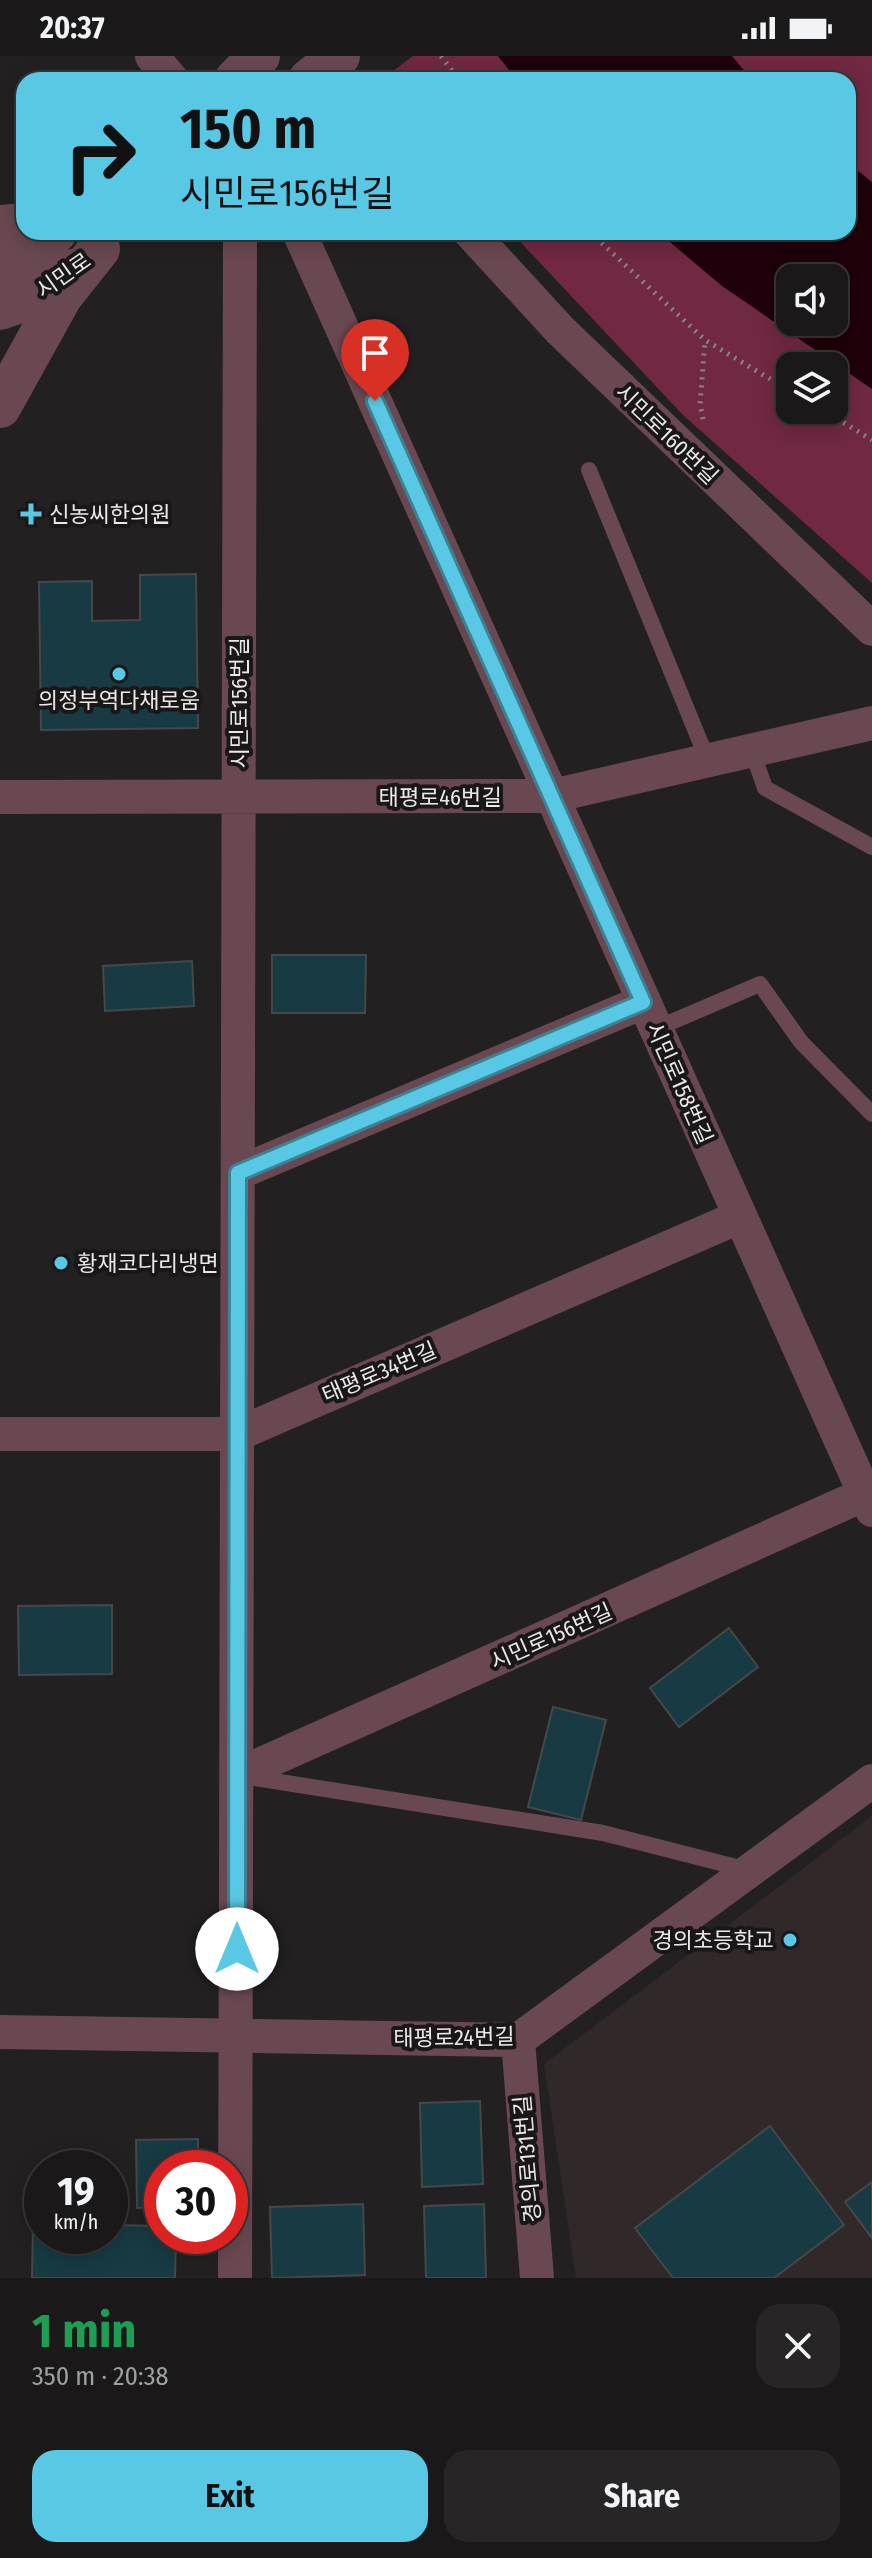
<!DOCTYPE html>
<meta charset="utf-8">
<style>
:root{--surface:#1a1819;--page:#272526;--text:#f1f3f6;--muted:#9fa0a2;--line:#383738;--accent:#59c8e4}
body{margin:0;font-family:"Fira Sans Condensed","Noto Sans KR",sans-serif;background:var(--page);color:var(--text);height:100vh;display:flex;flex-direction:column;font-size:30px;white-space:nowrap}
*{box-sizing:border-box;margin:0}
p{font-size:26px;color:var(--muted)}
.icon{flex:none;width:44px;height:44px;fill:none;stroke:currentColor;stroke-width:2;stroke-linecap:round;stroke-linejoin:round}
.map{position:relative;height:2222px;overflow:hidden}
.panel{display:flex;flex-direction:column;background:var(--surface);flex:1}
.panel>*{flex:none}
.banner{position:absolute;left:16px;top:16px;width:840px;height:168px;border-radius:24px;box-shadow:0 4px 20px #0003,0 0 0 2px var(--line);background:#59c8e4;color:#111;overflow:hidden}
.buttons{position:absolute;left:776px;top:208px;display:grid;gap:16px}
.buttons a{display:grid;place-items:center;width:72px;height:72px;border-radius:16px;background:var(--surface);box-shadow:0 4px 20px #0003,0 0 0 2px var(--line);font-size:40px}
.speed{position:absolute;left:24px;top:2094px;display:flex;gap:16px;font-size:40px;font-weight:700;text-align:center}
.speed>*{display:grid;place-content:center;width:104px;height:104px;border-radius:50%;background:var(--surface);box-shadow:0 4px 20px #0003,0 0 0 2px var(--line);line-height:1}
.speed small{font-size:20px;font-weight:400}
.speed .limit{border:12px solid #d22;background:#fff;color:#111}
.pin{position:absolute;display:grid;place-items:center;width:68px;height:68px;color:#fff;margin:-82px -34px;border-radius:50% 50% 50% 0;rotate:-45deg;box-shadow:0 0 8px #0007}
.pin .icon{rotate:45deg}
.me{position:absolute;width:88px;margin:-44px;rotate:0deg;stroke-linejoin:round;filter:drop-shadow(0 0 6px #0008)}
.turn{display:flex;align-items:center;gap:28px;height:168px;padding:0 32px;font-size:36px}
.turn .icon{width:104px;height:104px;stroke-width:2.5}
.turn b{display:block;font-size:56px;line-height:68px}
.round{display:grid;place-items:center;flex:none;width:84px;height:84px;border-radius:24px;background:var(--page)}
.summary{display:flex;align-items:center;justify-content:space-between;height:136px;padding:0 32px}
h1{font-size:48px;font-weight:700;line-height:60px;color:#1e9e55}
.button{display:flex;gap:16px;margin-top:auto;padding:16px 32px}
.button a{flex:1;height:92px;border-radius:24px;background:var(--accent);color:#111;font-size:32px;font-weight:700;line-height:92px;text-align:center}
.button a+a{background:var(--page);color:var(--text)}
.status{display:flex;justify-content:space-between;align-items:center;height:56px;padding:0 40px;background:var(--surface);direction:ltr}
.status svg{height:22px;fill:currentColor}
.map>svg:first-child{display:block}
.built{fill:#31282a}
.green{fill:#712842;fill-rule:evenodd}
.water{fill:#1f000a;fill-rule:evenodd}
.building{fill:#173a43;stroke:#454849;stroke-width:2}
.lines{fill:none;stroke-linecap:round;stroke-linejoin:round}
.path{stroke:#878586;stroke-width:5;stroke-dasharray:2 6;stroke-linecap:butt}
.service{stroke:#6a4851;stroke-width:16}
.minor{stroke:#6a4851;stroke-width:34}
.tertiary{stroke:#6a4851;stroke-width:42}
.route-casing{stroke:#3a8294;stroke-width:20}
.route{stroke:#59c8e4;stroke-width:14}
.poi-dot{fill:#59c8e4;stroke:#1a1718;stroke-width:3}
.labels{text-anchor:middle;stroke-width:8;stroke-linejoin:round;paint-order:stroke}
.street-label{font-size:22px;fill:#eae8e9;stroke:#1a1718}
.poi-label{font-size:22px;fill:#eae8e9;stroke:#1a1718;text-anchor:start}
</style>
<div class="status"><b>20:37</b><svg viewBox="0 0 49 12"><path d="M0 12V9h3v3zM5 12V6h3v6zM10 12V3h3v9zM15 12V0h3v12zM26 1h20v11H26zM47 4h2v5h-2z"/></svg></div>
<div class="map">
<svg width="872" height="2222" viewBox="0 0 872 2222">
<rect width="100%" height="100%" fill="#232021"/>
<path class="built" d="M872,1760V2222H576L544,2008Z"/>
<path class="green" d="M413,0H872V527L683,359L511,176H848V24H381ZM790,222H834V266H790ZM790,310H834V354H790Z"/>
<path class="water" d="M498,0H732L752,24H517Z
M848,107L872,126V333L722,230L658,176H848ZM790,222H834V266H790Z"/>
<path class="building" d="M196,518L198,672L41,674L39,526L92,525V565L140,564V519Z
M272,899H366L365,957H272Z
M192,905L194,950L105,955L103,910Z
M112,1549V1618L19,1619L18,1550Z
M729,1572L758,1611L679,1671L650,1632Z
M553,1651L606,1664L581,1764L528,1751Z
M480,2045L483,2128L422,2131L420,2047Z
M770,2070L844,2169L774,2222H673L635,2172Z
M198,2083V2112H162V2151L137,2152L136,2084Z
M872,2126V2182L845,2146Z
M363,2148L365,2219L272,2222L270,2151Z
M484,2148L486,2222H426L424,2150Z
M33,2169H42V2180H110V2169L162,2170V2180H176L175,2222H32Z"/>
<g class="lines">
<path class="path" d="M441,0L459,24
M590,176L705,284L790,335
M823,354L872,384
M703,363L700,348L705,284"/>
<path class="service" d="M589,414L708,705
M752,695L765,732L872,791
M655,973L760,928L801,986L872,1058
M249,1721L603,1777L748,1814"/>
<path class="minor" d="M152,0L172,24
M299,176L872,1454
M470,176L560,274L872,573
M0,741L552,740L872,667
M238,1117L643,946
M0,1378H238L739,1161
M237,1719L872,1435
M0,1976L518,1984L872,1725
M518,1984L537,2222
M235,2222L240,176"/>
<path class="tertiary" d="M235,24L259,0
M309,24L339,0
M0,170L24,168
M0,213L56,176
M0,253L32,242L72,214
M0,351L61,241L99,193"/>
</g>
<g class="lines">
<defs>
<path id="route" d="M237,1893L238,1117L643,946L375,345"/>
</defs>
<use href="#route" class="route-casing"/>
<use href="#route" class="route"/>
</g>
<g class="poi-dot">
<path d="M27 446h8v8h8v8h-8v8h-8v-8h-8v-8h8z"/>
<circle cx="119" cy="618" r="8"/>
<circle cx="61" cy="1207" r="8"/>
<circle cx="790" cy="1884" r="8"/>
</g>
<g class="labels">
<g class="street-label">
<text transform="translate(63 219) rotate(-35)" y="8">시민로</text>
<text transform="translate(667 378) rotate(44)" y="8">시민로160번길</text>
<text transform="translate(239 647) rotate(-90)" y="8">시민로156번길</text>
<text x="440" y="749">태평로46번길</text>
<text transform="translate(680 1027) rotate(66)" y="8">시민로158번길</text>
<text transform="translate(379 1316) rotate(-23)" y="8">태평로34번길</text>
<text transform="translate(551 1580) rotate(-24)" y="8">시민로156번길</text>
<text transform="translate(454 1981) rotate(-1)" y="8">태평로24번길</text>
<text transform="translate(527 2103) rotate(-95)" y="8">경의로131번길</text>
</g>
<g class="poi-label">
<text x="49" y="466">신농씨한의원</text>
<text x="119" y="652" text-anchor="middle">의정부역다채로움</text>
<text x="77" y="1215">황재코다리냉면</text>
<text x="774" y="1892" text-anchor="end">경의초등학교</text>
</g>
</g>
</svg>
<div class="buttons">
<a><svg class="icon" aria-label="sound" viewBox="0 0 24 24"><path d="M4 9h4l5-4v14l-5-4H4zM17 9q2 3 0 6"/></svg></a>
<a><svg class="icon" aria-label="layers" viewBox="0 0 24 24"><path d="M12 4l9 5-9 5-9-5zM3 14l9 5 9-5"/></svg></a>
</div>
<div class="speed"><div>19<small>km/h</small></div><div class="limit">30</div></div>
<div class="pin" style="left:375px;top:345px;background:#d93025"><svg class="icon" aria-label="arrive" viewBox="0 0 24 24"><path d="M6 21V4h12l-3 4 3 4H6"/></svg></div>
<svg class="me" style="left:237px;top:1893px" viewBox="-20 -20 40 40"><circle r="19" fill="#fff"/><path d="M0-13L10 11 0 6-10 11z" fill="#59c8e4"/></svg>
<div class="banner">
<div class="turn"><svg class="icon" aria-label="right" viewBox="0 0 24 24"><path d="M7 20v-9h11M14 6l5 5-5 5"/></svg><div><b>150 m</b>시민로156번길</div></div>
</div>
</div>
<section class="panel">
<div class="summary"><div><h1>1 min</h1><p>350 m · 20:38</p></div><a class="round"><svg class="icon" aria-label="close" viewBox="0 0 24 24"><path d="M6 6l12 12M18 6L6 18"/></svg></a></div>
<div class="button"><a>Exit</a><a>Share</a></div>
</section>
